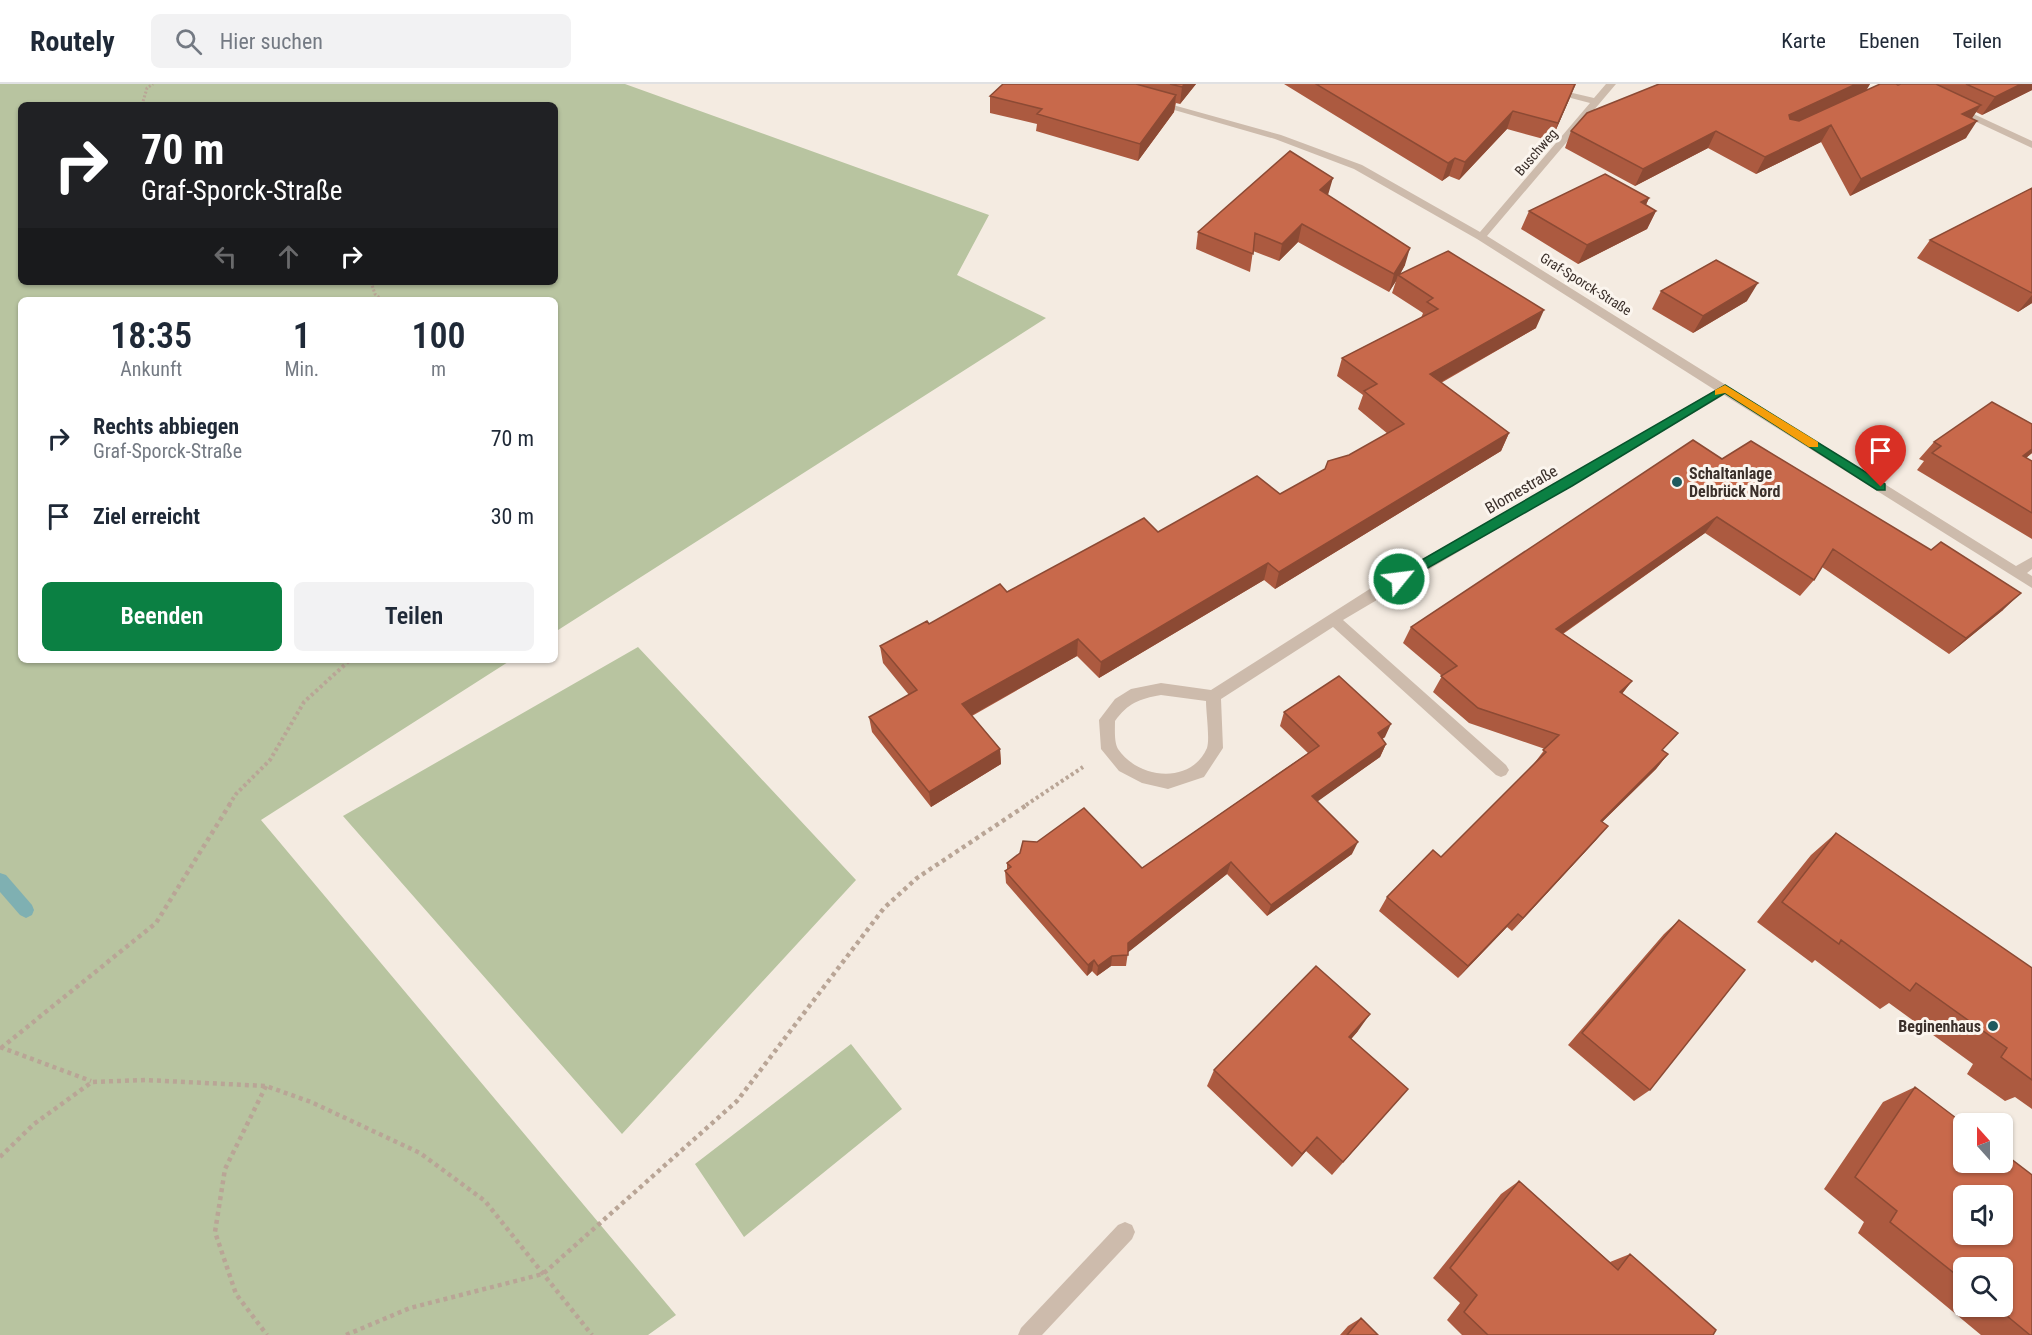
<!DOCTYPE html>
<html lang="de">
<meta charset="utf-8">
<style>
:root{--surface:#fff;--page:#f2f2f3;--text:#1f2937;--muted:#747a83;--line:#e0e1e3;--accent:#0b8043}
body{margin:0;font-family:"Roboto Condensed",sans-serif;background:var(--page);color:var(--text);height:100vh;display:flex;flex-direction:column;font-size:22px;white-space:nowrap}
*{box-sizing:border-box;margin:0}
p{font-size:20px;color:var(--muted)}
.icon{flex:none;width:33px;height:33px;fill:none;stroke:currentColor;stroke-width:2;stroke-linecap:round;stroke-linejoin:round}
.map{position:relative;flex:1;overflow:hidden}
.side{position:absolute;left:18px;top:213px;width:540px;height:366px;display:flex;flex-direction:column;background:var(--surface);border-radius:9px;box-shadow:0 2px 4px #0004}
.side>*{flex:none}
.guide{position:absolute;left:18px;top:18px;width:540px;height:183px;border-radius:9px;box-shadow:0 2px 4px #0004;background:#202124;color:#fff;overflow:hidden}
.needle{width:39px;rotate:339deg}
.fabs{position:absolute;left:1953px;top:1029px;display:grid;gap:12px}
.fabs a{display:grid;place-items:center;width:60px;height:60px;border-radius:9px;background:var(--surface);box-shadow:0 2px 4px #0004;font-size:30px}
.pin{position:absolute;display:grid;place-items:center;width:51px;height:51px;color:#fff;margin:-62px -26px;border-radius:50% 50% 50% 0;rotate:-45deg;box-shadow:0 0 6px #0007}
.pin .icon{rotate:45deg}
.me{position:absolute;width:66px;margin:-33px;rotate:61deg;stroke-linejoin:round;filter:drop-shadow(0 0 4px #0008)}
.turn{display:flex;align-items:center;gap:21px;height:126px;padding:0 24px;font-size:27px}
.turn .icon{width:78px;height:78px;stroke-width:2.5}
.turn b{display:block;font-size:42px;line-height:51px}
.lanes{display:flex;align-items:center;height:57px;padding:0 24px;background:#0003;justify-content:center;gap:30px;direction:ltr}
.lanes .off{opacity:.35}
.eta{display:flex;justify-content:space-evenly;align-items:center;height:102px;text-align:center}
.eta b{font-size:36px;font-weight:600;line-height:42px}
.primary-button{display:flex;gap:12px;margin-top:auto;padding:12px 24px}
.primary-button a{flex:1;height:69px;border-radius:9px;background:var(--accent);color:#fff;font-size:24px;font-weight:600;line-height:69px;text-align:center}
.primary-button a+a{background:var(--page);color:var(--text)}
ul{padding:0;list-style:none}
li{display:flex;align-items:center;gap:18px;height:78px;padding:0 24px}
li div{flex:1}
li b{display:block;font-size:22px}
li em{font-style:normal}
header{display:flex;align-items:center;gap:36px;box-sizing:border-box;height:84px;padding:0 30px;background:var(--surface);border-bottom:2px solid var(--line)}
header strong{font-size:28px}
nav{display:flex;gap:33px;margin-inline-start:auto;font-size:21px}
.search{width:420px;height:54px;background:var(--page);display:flex;align-items:center;gap:15px;box-sizing:border-box;padding:0 21px;border-radius:9px;color:var(--muted);font-size:22px}
.map>svg:first-child{display:block}
.green{fill:#b8c4a0;fill-rule:evenodd}
.lines{fill:none;stroke-linecap:round;stroke-linejoin:round}
.stream{fill:#7fb0b2;fill-rule:evenodd}
.path-far2{stroke:#b9a596;stroke-width:3;stroke-dasharray:2 2;stroke-linecap:butt}
.path-far1{stroke:#b9a596;stroke-width:4;stroke-dasharray:3 3;stroke-linecap:butt}
.path{stroke:#b9a596;stroke-width:4.5;stroke-dasharray:4 4;stroke-linecap:butt}
.lane{fill:#cdbbac;fill-rule:evenodd}
.street{fill:#cdbbac;fill-rule:evenodd}
.wall{fill:#ac5a40;fill-rule:evenodd}
.shaded-wall{fill:#8c4a34}
.building{fill:#c8694b;stroke:#8c4a34;stroke-width:1.5;fill-rule:evenodd}
.route{fill:#0b8043;stroke:#07532c;stroke-width:1.5}
.slow{fill:#f59e0b}
.poi-dot{fill:#1f5a5e;stroke:#fbf5ee;stroke-width:2}
.labels{text-anchor:middle;stroke-width:6;stroke-linejoin:round;paint-order:stroke}
.far-street-label{font-size:14px;fill:#3b302b;stroke:#fbf5ee}
.poi-label{font-size:16px;font-weight:bold;fill:#3b302b;stroke:#fbf5ee;text-anchor:start}
.street-label{font-size:16px;fill:#3b302b;stroke:#fbf5ee}
</style>
<header>
<strong>Routely</strong>
<div class="search"><svg class="icon" aria-label="search" viewBox="0 0 24 24"><circle cx="10" cy="10" r="6"/><path d="M15 15l6 6"/></svg>Hier suchen</div>
<nav><a>Karte</a><a>Ebenen</a><a>Teilen</a></nav>
</header>
<div class="map">
<svg width="2032" height="1251" viewBox="0 0 2032 1251">
<rect width="100%" height="100%" fill="#f4ebe1"/>
<path class="green" d="M0,0H625L989,131L957,191L1046,234L555,548V216H21V576H511L261,736L676,1231L648,1251H0ZM21,21H555V198H21Z
M638,563L856,796L622,1050L343,732Z
M851,960L902,1025L744,1153L695,1080Z"/>
<g class="lines">
<path class="stream" d="M0,789L6,791L32,821L34,826L32,831L26,834L20,831L0,808Z"/>
<path class="path-far2" d="M142,21L147,4L153,0
M371,198L375,210L382,216"/>
<path class="path-far1" d="M229,721L236,710L270,676L304,618L350,576
M1026,721L1083,683"/>
<path class="path" d="M0,963L91,997
M1,964L156,839L230,720
M266,1002L225,1085L215,1148L236,1210L267,1251
M0,1073L34,1040L92,998L145,996L266,1002L311,1018L420,1069L485,1117L592,1251
M346,1251L410,1224L543,1190L737,1017L884,824L917,794L1028,720"/>
<path class="lane" d="M1125,1138L1132,1141L1135,1148L1132,1155L1042,1251H1018L1021,1244L1118,1141Z"/>
<path class="street" d="M1517,0H1534L1594,14L1606,0H1616L1487,152L2016,482L2032,473V485L2027,489L2032,492V504L1724,311L1343,536L1506,681L1509,686L1506,691L1501,693L1496,691L1333,543L1221,615L1223,664L1204,693L1168,705L1142,699L1119,687L1101,665L1099,636L1115,615L1131,605L1161,599L1211,606L1376,501L1563,396L1715,306L1477,155L1354,85L1275,55L1150,19L1155,16L1281,51L1362,81L1480,148L1590,19ZM1161,611L1206,617C1206,628 1210,655 1207,664C1191,701 1138,695 1118,665C1114,658 1115,645 1115,637C1128,619 1139,615 1161,611Z
M1954,21L2032,57V64L1951,26L1949,24Z"/>
</g>
<path class="wall" d="M1003,0H1196L1180,20L1176,19L1174,28L1138,77L1036,47L1037,40L990,29V12Z
M1284,0H1576L1551,57L1507,45L1459,96L1449,92L1442,97Z
M1870,0L1866,6L1901,0H2032V6L1982,31L1976,28L1972,34L1966,54L1850,112L1821,58L1756,90L1708,64L1635,102L1565,64L1571,47Z
M2032,104V219L2018,228L1917,174L1930,156Z
M1328,111L1405,181L1400,190L1536,244L1441,299L1509,349L1501,367L1275,505L1264,496L1099,594L1077,572L972,632L1000,665L1001,680L931,723L872,648L869,633L909,611L883,579L880,562L929,540L1158,448L1280,410L1388,350L1358,325L1363,311L1337,292L1342,274L1421,234L1423,229L1392,209L1396,197L1389,208L1298,158L1279,177L1253,167L1250,188L1196,165L1198,148Z
M1649,114L1646,121L1656,127L1647,145L1578,180L1521,145L1529,127Z
M1661,207L1747,217L1693,249L1652,225Z
M2032,340V369L2026,374L2032,377V455L1917,386L1924,377L1919,375L1934,358Z
M1722,375L2003,526L1949,570L1822,483L1814,496L1800,512L1705,449L1563,550L1632,597L1622,610L1663,666L1668,670L1656,685L1602,738L1596,756L1512,847L1507,843L1458,894L1379,827L1387,813L1441,773L1533,681L1545,665L1469,639L1433,608L1442,592L1403,559L1411,543Z
M1284,628L1385,653L1382,655L1386,660L1380,673L1317,717L1352,770L1267,832L1227,790L1128,868L1126,882H1111L1097,892L1092,887L1087,892L1006,799L1005,787L1007,786V779L1142,784L1308,669L1280,642Z
M1836,749L2032,884V1025L2015,1013L2005,1017L1967,990L1973,980L1889,919L1880,925L1815,876L1812,879L1757,838L1811,771Z
M1679,836L1650,1006L1634,1017L1568,961L1664,850Z
M1358,947L1351,955L1408,1005L1332,1091L1306,1067L1292,1083L1207,1002L1214,986Z
M1915,1003L2032,1251H1981L1858,1149L1864,1138L1824,1105L1883,1018ZM1964,1184L2002,1222H1964Z
M1519,1097L1610,1178L1630,1170L1713,1251H1462L1447,1236L1460,1219L1433,1194L1501,1110Z
M1361,1234L1378,1251H1340L1348,1242Z"/>
<path class="shaded-wall" d="M1185,0H1196L1180,20L1182,3Z
M1575,0L1569,16L1551,57L1558,39Z
M1856,0H1870L1866,7L1780,48L1789,31Z
M2021,0H2032V6L1982,31L1995,13Z
M1176,11L1174,28L1138,77L1140,60Z
M1981,21L1970,37L1962,30Z
M1513,27L1507,45L1459,96L1465,78Z
M1977,37L1966,54L1850,112L1861,95Z
M1831,41L1821,58L1756,90L1765,73Z
M1716,47L1708,64L1635,102L1643,85Z
M1455,74L1449,92L1442,97L1448,79Z
M1333,94L1328,111L1320,106Z
M1649,114L1640,133L1641,118Z
M1656,127L1647,145L1578,180L1587,161Z
M1302,140L1298,158L1279,177L1282,160Z
M1410,164L1405,181L1399,192L1398,191L1396,197L1389,208L1394,190Z
M1758,199L1747,217L1693,249L1703,232Z
M2032,211V219L2018,228Z
M1544,226L1536,244L1423,308L1430,290Z
M1509,349L1501,367L1275,505L1279,488Z
M2032,365V369L2007,389L2023,372Z
M1717,433L1705,449L1546,561L1556,545Z
M1268,479L1264,496L1099,594L1101,578Z
M2021,509L2003,526L1949,570L1966,554Z
M1078,555L1077,572L963,636L962,620Z
M1632,597L1620,612V608Z
M1391,640L1385,653L1372,662L1378,649Z
M1386,660L1380,673L1307,725L1312,712Z
M1000,665L1001,680L931,723L929,708Z
M1668,670L1656,685L1589,751L1601,737Z
M1608,742L1596,756L1512,847L1523,834Z
M1358,758L1352,770L1267,832L1271,821Z
M1231,778L1227,790L1126,870L1128,859Z
M1518,830L1507,843L1458,894L1468,882Z
M1112,872L1111,882L1097,892L1098,882Z
M1094,876L1092,887L1087,892L1088,881Z
M1370,930L1358,947L1338,970L1349,953Z
M1317,1053L1306,1067L1292,1083L1302,1070Z"/>
<path class="building" d="M1003,0H1136L1176,11L1140,60L1037,30L1042,25L990,12Z
M1170,0H1185L1182,3Z
M1316,0H1575L1558,39L1513,27L1465,78L1455,74L1448,79Z
M1659,0H1856L1789,31L1790,35L1799,37L1880,0H1896L1898,1L1901,0H1936L1981,21L1962,30L1977,37L1861,95L1831,41L1765,73L1716,47L1643,85L1571,47L1587,29Z
M1966,0H2021L1995,13Z
M1290,67L1333,94L1320,106L1410,164L1394,190L1302,140L1282,160L1255,149L1253,170L1198,148Z
M1605,90L1649,114L1641,118L1656,127L1587,161L1529,127Z
M2032,104V209L1930,156Z
M1448,167L1544,226L1430,290L1509,349L1279,488L1268,479L1101,578L1078,555L962,620L1000,665L929,708L869,633L917,606L880,562L927,537L929,540L1000,500L1007,508L1144,434L1158,448L1257,392L1280,410L1325,385L1328,377L1349,371L1404,340L1364,307L1377,300L1342,274L1438,225L1427,218L1433,214L1398,191Z
M1716,176L1758,199L1703,232L1661,207Z
M1992,318L2032,340V365L2023,372L2032,377V429L1932,369L1941,362L1934,358Z
M1693,356L1722,375L1751,357L1931,466L1941,458L2021,509L1966,554L1833,465L1814,496L1717,433L1556,545L1632,597L1620,608L1678,649L1662,666L1668,670L1601,737L1608,742L1523,834L1518,830L1468,882L1387,813L1433,766L1441,773L1546,668L1543,666L1559,651L1478,624L1441,592L1457,582L1411,543Z
M1339,592L1391,640L1378,649L1386,660L1312,712L1358,758L1271,821L1231,778L1128,859V871L1112,872L1098,882L1094,876L1088,881L1005,787L1011,783L1007,779L1020,769L1023,757L1037,758L1084,724L1142,784L1319,662L1284,628Z
M1836,749L2032,884V996L2001,973L2007,964L1916,899L1910,907L1841,856L1839,860L1782,818Z
M1679,836L1745,886L1650,1006L1582,949Z
M1316,882L1370,930L1349,953L1408,1005L1343,1078L1317,1053L1302,1070L1214,986Z
M1915,1003L1964,1040V1078H2002V1068L2032,1091V1251H2030L1995,1222H2002V1184H1964V1197L1890,1138L1897,1127L1855,1093ZM1964,1112H2002V1150H1964Z
M1519,1097L1618,1186L1630,1170L1716,1246L1713,1251H1488L1464,1228L1477,1211L1450,1184Z
M1361,1234L1378,1251H1347Z"/>
<path class="route" d="M1725,301L1885,400V406H1877L1725,309L1572,402L1403,498H1394V492Z"/>
<path class="slow" d="M1725,301L1818,358V363H1809L1725,309L1715,311V306Z"/>
<g class="poi-dot">
<circle cx="1677" cy="398" r="6"/>
<circle cx="1993" cy="942" r="6"/>
</g>
<g class="labels">
<g class="far-street-label">
<text transform="translate(1536 68) rotate(-49)" y="5">Buschweg</text>
<text transform="translate(1586 200) rotate(32)" y="5">Graf-Sporck-Straße</text>
</g>
<g class="poi-label">
<text x="1689" y="395">Schaltanlage<tspan x="1689" dy="18">Delbrück Nord</tspan></text>
<text x="1981" y="948" text-anchor="end">Beginenhaus</text>
</g>
<g class="street-label">
<text transform="translate(1521 405) rotate(-30)" y="6">Blomestraße</text>
</g>
</g>
</svg>
<div class="fabs">
<a><svg class="needle" viewBox="-14 -14 28 28"><path d="M0-13l5 13h-10z" fill="#e53935"/><path d="M0 13l5-13h-10z" fill="#747a83"/></svg></a>
<a><svg class="icon" aria-label="sound" viewBox="0 0 24 24"><path d="M4 9h4l5-4v14l-5-4H4zM17 9q2 3 0 6"/></svg></a>
<a><svg class="icon" aria-label="search" viewBox="0 0 24 24"><circle cx="10" cy="10" r="6"/><path d="M15 15l6 6"/></svg></a>
</div>
<div class="pin" style="left:1881px;top:403px;background:#d93025"><svg class="icon" aria-label="arrive" viewBox="0 0 24 24"><path d="M6 21V4h12l-3 4 3 4H6"/></svg></div>
<svg class="me" style="left:1399px;top:495px" viewBox="-20 -20 40 40"><circle r="17" fill="#0b8043" stroke="#fff" stroke-width="3"/><path d="M0-11L8 9 0 5-8 9z" fill="#fff"/></svg>
<div class="guide">
<div class="turn"><svg class="icon" aria-label="right" viewBox="0 0 24 24"><path d="M7 20v-9h11M14 6l5 5-5 5"/></svg><div><b>70 m</b>Graf-Sporck-Straße</div></div>
<div class="lanes"><svg class="icon off" aria-label="left" viewBox="0 0 24 24"><path d="M17 20v-9H6M10 6l-5 5 5 5"/></svg><svg class="icon off" aria-label="ahead" viewBox="0 0 24 24"><path d="M12 20V5M6 11l6-6 6 6"/></svg><svg class="icon" aria-label="right" viewBox="0 0 24 24"><path d="M7 20v-9h11M14 6l5 5-5 5"/></svg></div>
</div>
<section class="side">
<div class="eta">
<div><b>18:35</b><p>Ankunft</p></div>
<div><b>1</b><p>Min.</p></div>
<div><b>100</b><p>m</p></div>
</div>
<ul>
<li><svg class="icon" aria-label="right" viewBox="0 0 24 24"><path d="M7 20v-9h11M14 6l5 5-5 5"/></svg><div><b>Rechts abbiegen</b><p>Graf-Sporck-Straße</p></div><em>70 m</em></li>
<li><svg class="icon" aria-label="arrive" viewBox="0 0 24 24"><path d="M6 21V4h12l-3 4 3 4H6"/></svg><div><b>Ziel erreicht</b></div><em>30 m</em></li>
</ul>
<div class="primary-button"><a>Beenden</a><a>Teilen</a></div>
</section>
</div>
